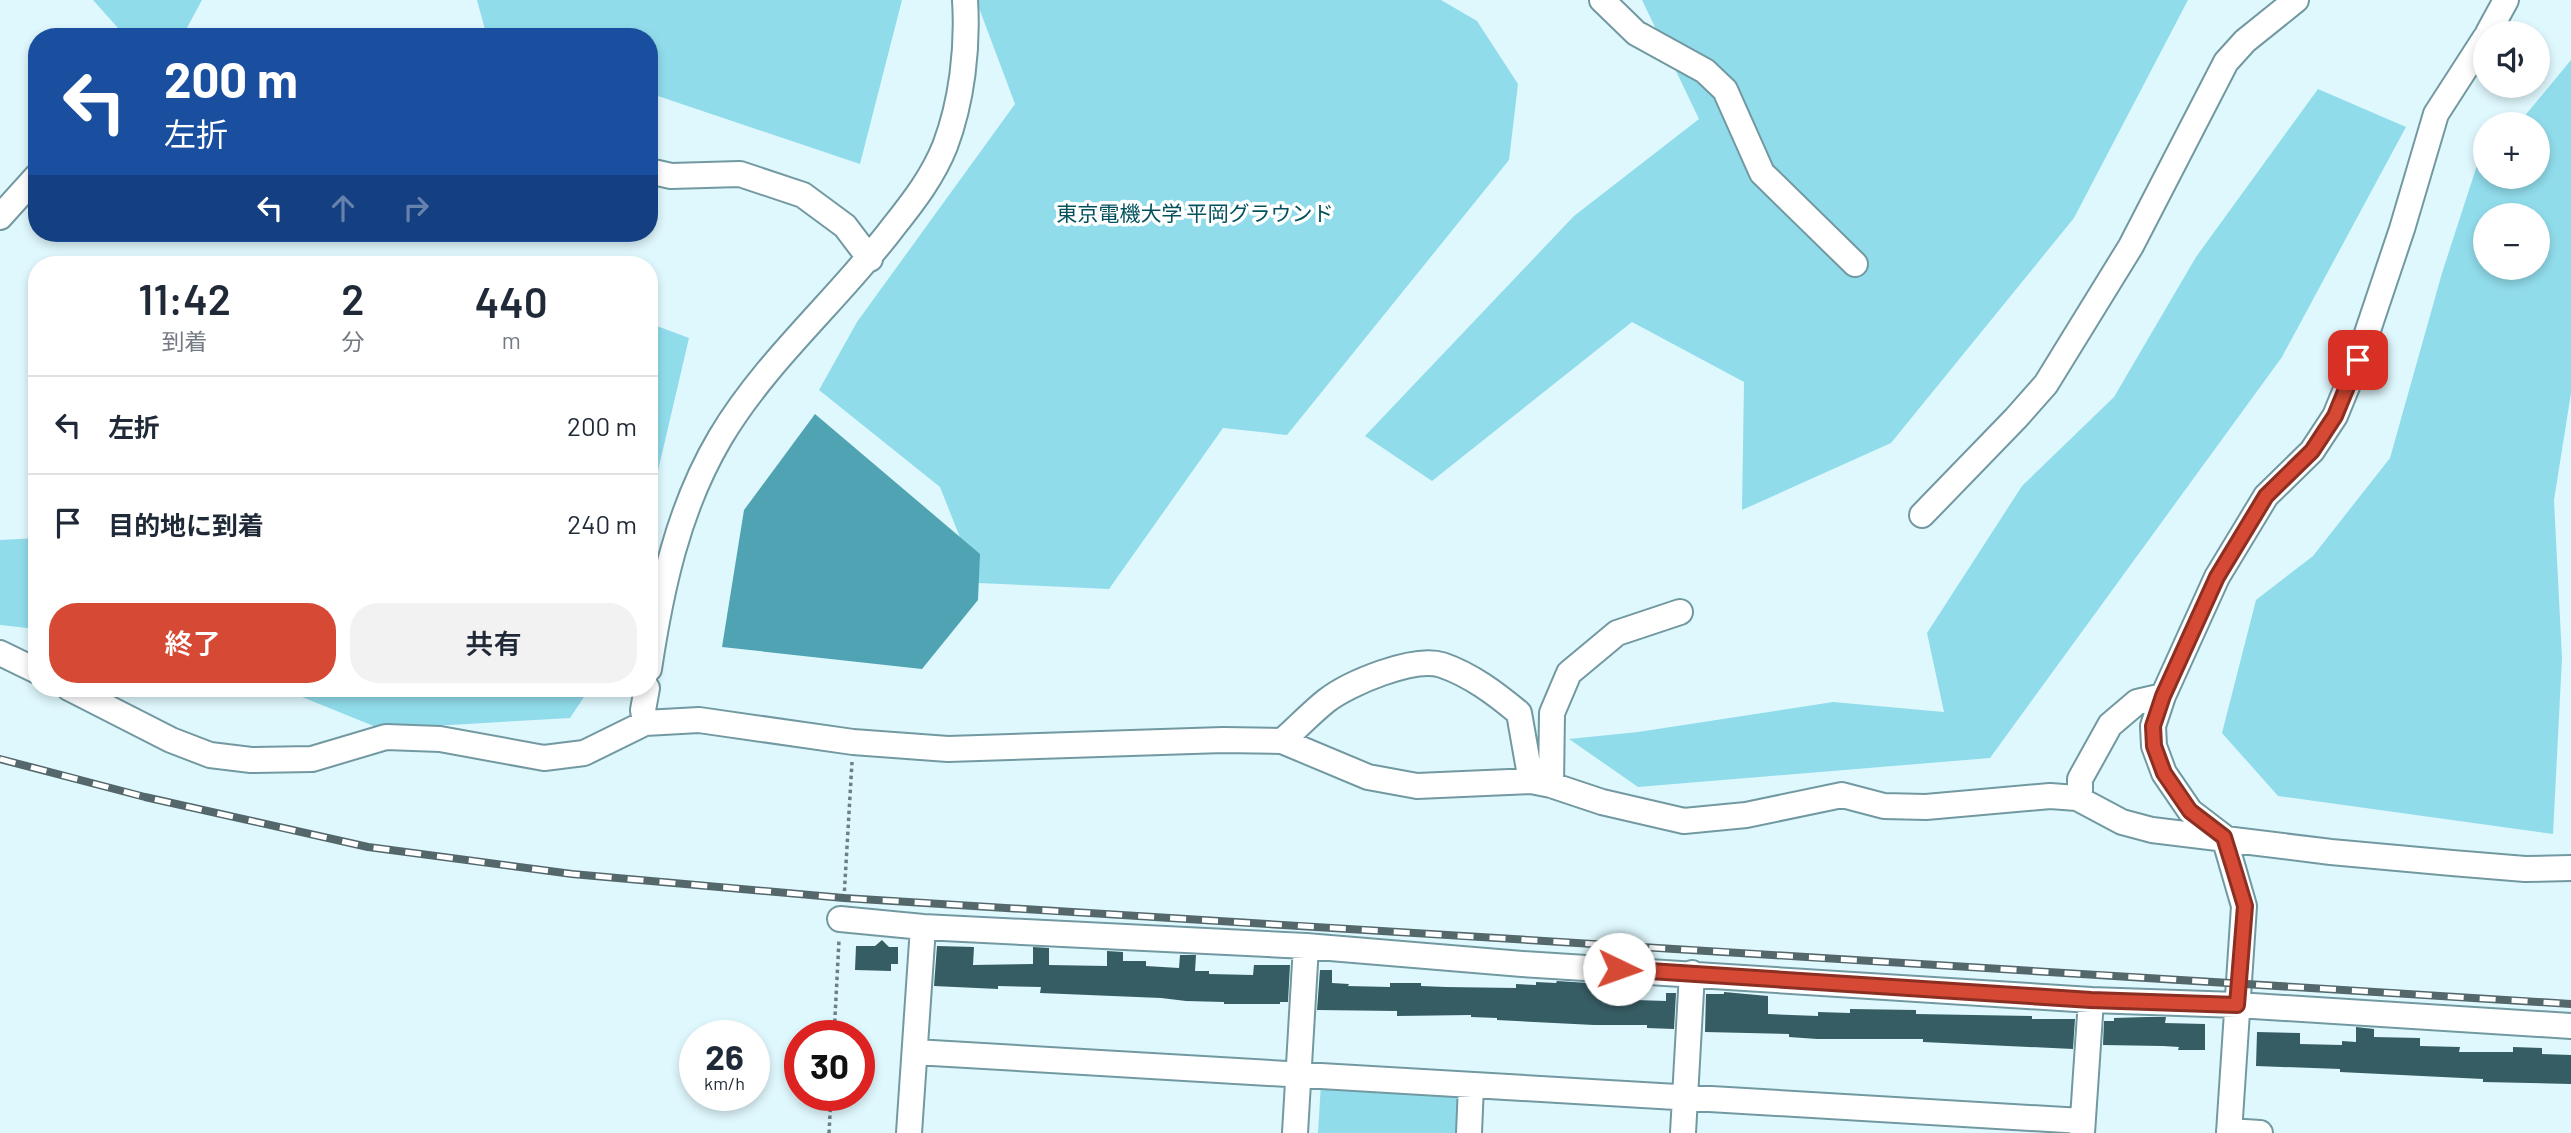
<!DOCTYPE html>
<html lang="ja">
<meta charset="utf-8">
<style>
:root{--surface:#fff;--page:#f2f2f3;--text:#1f2937;--muted:#747a83;--line:#e0e1e3;--accent:#d64934}
body{margin:0;font-family:Barlow,"Noto Sans JP",sans-serif;background:var(--page);color:var(--text);height:100vh;display:flex;flex-direction:column;font-size:26px;white-space:nowrap}
*{box-sizing:border-box;margin:0}
p{font-size:23px;color:var(--muted)}
.icon{flex:none;width:38px;height:38px;fill:none;stroke:currentColor;stroke-width:2;stroke-linecap:round;stroke-linejoin:round}
.map{position:relative;flex:1;overflow:hidden}
.drawer{position:absolute;left:28px;top:256px;width:630px;height:441px;display:flex;flex-direction:column;background:var(--surface);border-radius:28px;box-shadow:0 4px 10px #0003}
.drawer>*{flex:none}
.top-card{position:absolute;left:28px;top:28px;width:630px;height:214px;border-radius:28px;box-shadow:0 4px 10px #0003;background:#1a4fa0;color:#fff;overflow:hidden}
.fabs{position:absolute;left:2473px;top:21px;display:grid;gap:14px}
.fabs a{display:grid;place-items:center;width:77px;height:77px;border-radius:50%;background:var(--surface);box-shadow:0 4px 10px #0003;font-size:35px}
.speed{position:absolute;left:679px;top:1020px;display:flex;gap:14px;font-size:35px;font-weight:700;text-align:center}
.speed>*{display:grid;place-content:center;width:91px;height:91px;border-radius:50%;background:var(--surface);box-shadow:0 4px 10px #0003;line-height:1}
.speed small{font-size:18px;font-weight:400}
.speed .limit{border:10px solid #d22;background:#fff;color:#111}
.pin{position:absolute;display:grid;place-items:center;width:60px;height:60px;color:#fff;margin:-30px;border-radius:14px;box-shadow:0 4px 10px #0006}
.me{position:absolute;width:77px;margin:-38px;rotate:93deg;stroke-linejoin:round;filter:drop-shadow(0 0 5px #0008)}
.turn{display:flex;align-items:center;gap:24px;height:147px;padding:0 21px;font-size:32px}
.turn .icon{width:91px;height:91px;stroke-width:2.5}
.turn b{display:block;font-size:49px;line-height:60px}
.lanes{display:flex;align-items:center;height:66px;padding:0 21px;background:#0003;justify-content:center;gap:35px;direction:ltr}
.lanes .off{opacity:.35}
.eta{display:flex;justify-content:space-evenly;align-items:center;height:119px;text-align:center}
.eta b{font-size:42px;font-weight:600;line-height:49px}
.cta{display:flex;gap:14px;margin-top:auto;padding:14px 21px}
.cta a{flex:1;height:80px;border-radius:28px;background:var(--accent);color:#fff;font-size:28px;font-weight:600;line-height:80px;text-align:center}
.cta a+a{background:var(--page);color:var(--text)}
ul{padding:0;list-style:none}
li{display:flex;align-items:center;gap:21px;height:98px;padding:0 21px;border-top:2px solid var(--line)}
li div{flex:1}
li b{display:block;font-size:26px}
li em{font-style:normal}
.map>svg:first-child{display:block}
.green{fill:#91dceb;fill-rule:evenodd}
.water{fill:#4fa3b3}
.building{fill:#375d64}
.lines{fill:none;stroke-linecap:round;stroke-linejoin:round}
.minor-casing{stroke:#7299a1;stroke-width:28}
.path{stroke:#6c8084;stroke-width:3.5;stroke-dasharray:3.5 3.5;stroke-linecap:butt}
.minor{stroke:#fff;stroke-width:24}
.rail-casing{stroke:#54676b;stroke-width:8}
.rail{stroke:#fff;stroke-width:5;stroke-dasharray:16;stroke-linecap:butt}
.route-casing{stroke:#8b2f22;stroke-width:18}
.route{stroke:#d64934;stroke-width:12}
.labels{text-anchor:middle;stroke-width:7;stroke-linejoin:round;paint-order:stroke}
.park-label{font-size:21px;fill:#02515d;stroke:#fff}
</style>
<div class="map">
<svg width="2571" height="1133" viewBox="0 0 2571 1133">
<rect width="100%" height="100%" fill="#dff8fd"/>
<path class="green" d="M93,0H202L182,37H126Z
M477,0H902L860,164L649,93V37H487Z
M976,0H1441L1477,21L1518,84L1509,160L1287,435L1223,428L1109,589L978,583L940,487L819,390L857,322L1015,104Z
M1642,0H2188L2074,218L1891,443L1742,510L1744,382L1632,322L1432,481L1365,436L1574,216L1699,119Z
M2571,60V393L2554,500L2562,658L2553,834L2278,796L2222,733L2256,600L2313,556L2390,458L2442,273L2480,156L2485,152V177H2538V124H2518ZM2485,215H2538V268H2485Z
M2318,89L2406,127L2282,357L1990,758L1638,787L1569,739L1638,732L1833,702L1944,712L1927,633L2022,486L2114,397L2196,257Z
M649,323L689,338L657,475L649,480Z
M37,538V629L0,625V540Z
M280,688H590L570,718L381,729Z
M1321,1083L1467,1092L1464,1133H1318Z"/>
<path class="water" d="M815,414L980,554L978,600L922,669L722,647L744,510Z"/>
<path class="building" d="M882,940L889,947H898V964H891V971L855,970L856,946H875Z
M937,946L974,947L973,965L1033,964V947L1049,948V965L1107,966V951L1123,952V961H1146V966L1179,968L1180,955H1196L1195,971H1209V974L1253,975L1254,965H1290L1288,1002H1280V1004H1224V1002L1186,1001L1161,998L1040,993L1041,987L998,986V989L934,986Z
M1320,970H1332V983L1349,984L1348,986L1390,987V983H1421V986L1446,987L1516,988V984L1536,985V982L1556,983L1557,981L1605,984V999L1666,1001V993H1676L1674,1029L1647,1028V1025H1594L1497,1020V1018L1471,1017V1015L1397,1016V1011L1317,1010Z
M1724,992L1768,996V1014L1818,1016V1012L1850,1013V1009L1916,1010V1014L2032,1016V1019H2075L2073,1049L1923,1042V1039H1817L1789,1037V1034L1705,1032L1706,994H1724Z
M2147,1017H2166L2165,1023L2205,1024V1050H2178L2179,1047L2163,1046L2103,1045L2104,1021H2114V1018Z
M2356,1027L2374,1029V1037L2420,1038V1046L2460,1047L2459,1052H2513V1047L2542,1048V1054L2571,1055V1084L2483,1082V1079L2340,1072V1069L2256,1066L2257,1032L2300,1033V1044L2342,1045V1041L2356,1042Z"/>
<g class="lines">
<defs>
<path id="minor" d="M1602,0L1636,33L1705,71L1725,90L1762,173L1855,264
M2488,33L2506,0
M649,171L671,176L740,174L803,195L845,226L870,259
M0,217L37,176
M1922,515L2016,418L2046,384L2131,246L2226,62L2245,41L2296,0
M0,653L37,671
M649,669C661,589 678,509 720,438C767,359 839,299 894,226C914,201 933,176 945,146C962,101 968,48 965,0
M69,688L171,740L210,755L251,760L312,759L386,737L440,739L544,758L584,753L645,723L699,720L853,742L948,749L1223,740L1282,741L1368,777L1417,786L1531,781L1551,785L1602,802L1684,821L1746,815L1842,795L1884,806L1926,807L2050,796L2077,798L2122,822L2152,830L2331,852L2452,863L2525,869L2571,868
M645,723L643,710L647,688
M1282,741C1297,728 1311,713 1326,701C1349,683 1414,656 1442,665C1471,675 1495,693 1519,713L1531,781
M1551,785L1552,713L1569,673L1617,633L1680,612
M2077,798L2080,791V779L2110,725L2137,702L2163,696
M840,919L923,927L1306,946L1522,964L2091,1000L2237,1005L2571,1026
M915,1052L2082,1121
M2229,1131L2260,1133
M909,1133L923,927
M1295,1133L1306,946
M1469,1133L1471,1085
M1683,1133L1692,973
M2082,1133L2091,1000
M2229,1133L2244,906L2224,837L2190,811L2164,773L2154,746L2153,726L2163,696L2217,577L2266,496L2312,451L2335,416L2358,360L2402,229L2436,114L2485,38"/>
</defs>
<use href="#minor" class="minor-casing"/>
<path class="path" d="M844,898L852,762
M834,1036L839,940
M829,1133L831,1096"/>
<use href="#minor" class="minor"/>
<defs>
<path id="rail" d="M0,759L145,797L368,847L572,874L844,898L2571,1004"/>
</defs>
<use href="#rail" class="rail-casing"/>
<use href="#rail" class="rail"/>
</g>
<g class="lines">
<defs>
<path id="route" d="M1619,969L2091,1000L2237,1005L2245,906L2233,866L2224,837L2190,811L2164,773L2154,746L2153,726L2163,696L2217,577L2266,496L2312,451L2335,416L2358,360"/>
</defs>
<use href="#route" class="route-casing"/>
<use href="#route" class="route"/>
</g>
<g class="labels">
<g class="park-label">
<text x="1195" y="221">東京電機大学 平岡グラウンド</text>
</g>
</g>
</svg>
<div class="fabs">
<a><svg class="icon" aria-label="sound" viewBox="0 0 24 24"><path d="M4 9h4l5-4v14l-5-4H4zM17 9q2 3 0 6"/></svg></a>
<a>+</a>
<a>−</a>
</div>
<div class="speed"><div>26<small>km/h</small></div><div class="limit">30</div></div>
<div class="pin" style="left:2358px;top:360px;background:#d93025"><svg class="icon" aria-label="arrive" viewBox="0 0 24 24"><path d="M6 21V4h12l-3 4 3 4H6"/></svg></div>
<svg class="me" style="left:1619px;top:969px" viewBox="-20 -20 40 40"><circle r="19" fill="#fff"/><path d="M0-13L10 11 0 6-10 11z" fill="#d64934"/></svg>
<div class="top-card">
<div class="turn"><svg class="icon" aria-label="left" viewBox="0 0 24 24"><path d="M17 20v-9H6M10 6l-5 5 5 5"/></svg><div><b>200 m</b>左折</div></div>
<div class="lanes"><svg class="icon" aria-label="left" viewBox="0 0 24 24"><path d="M17 20v-9H6M10 6l-5 5 5 5"/></svg><svg class="icon off" aria-label="ahead" viewBox="0 0 24 24"><path d="M12 20V5M6 11l6-6 6 6"/></svg><svg class="icon off" aria-label="right" viewBox="0 0 24 24"><path d="M7 20v-9h11M14 6l5 5-5 5"/></svg></div>
</div>
<section class="drawer">
<div class="eta">
<div><b>11:42</b><p>到着</p></div>
<div><b>2</b><p>分</p></div>
<div><b>440</b><p>m</p></div>
</div>
<ul>
<li><svg class="icon" aria-label="left" viewBox="0 0 24 24"><path d="M17 20v-9H6M10 6l-5 5 5 5"/></svg><div><b>左折</b></div><em>200 m</em></li>
<li><svg class="icon" aria-label="arrive" viewBox="0 0 24 24"><path d="M6 21V4h12l-3 4 3 4H6"/></svg><div><b>目的地に到着</b></div><em>240 m</em></li>
</ul>
<div class="cta"><a>終了</a><a>共有</a></div>
</section>
</div>
